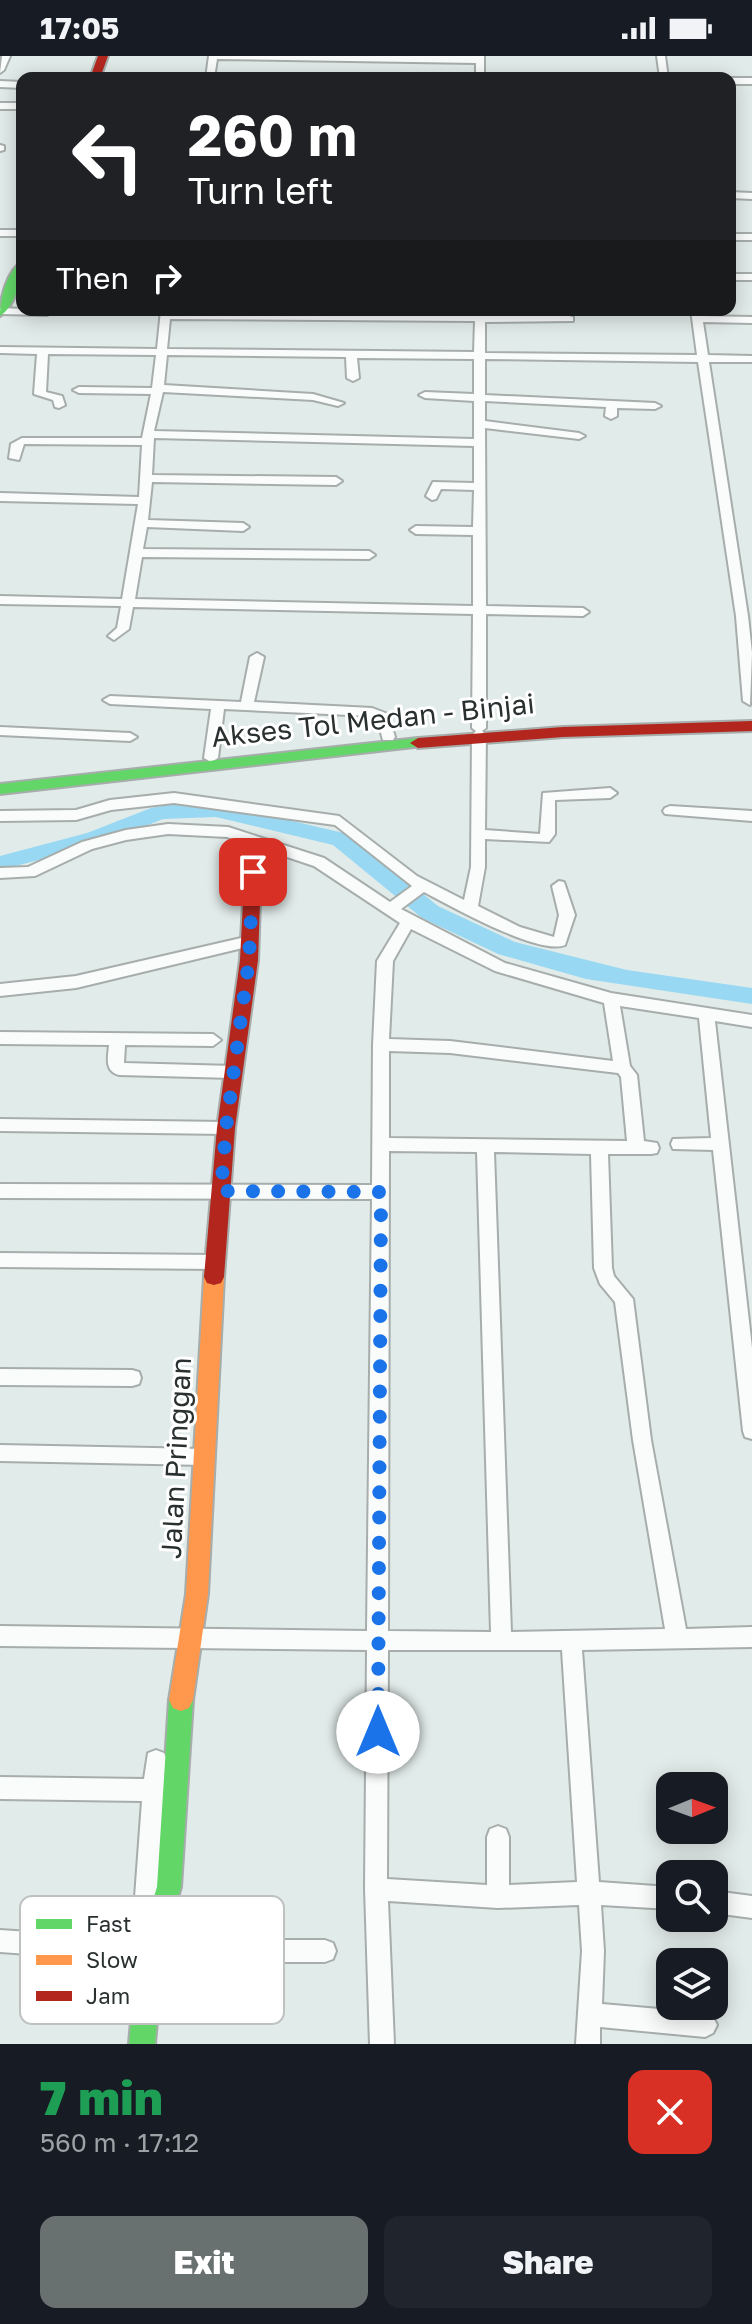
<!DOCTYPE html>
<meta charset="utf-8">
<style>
:root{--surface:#171b24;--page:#20242c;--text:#f1f3f6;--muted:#9ea1a6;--accent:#697170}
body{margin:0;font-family:"Golos Text",sans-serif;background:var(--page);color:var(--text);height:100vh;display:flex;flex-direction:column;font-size:30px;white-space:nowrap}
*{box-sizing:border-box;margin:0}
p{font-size:26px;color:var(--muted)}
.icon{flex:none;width:44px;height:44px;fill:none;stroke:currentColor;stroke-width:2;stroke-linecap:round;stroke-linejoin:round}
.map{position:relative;height:1988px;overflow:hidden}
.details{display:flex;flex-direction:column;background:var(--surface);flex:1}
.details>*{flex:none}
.top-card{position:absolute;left:16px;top:16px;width:720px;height:244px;border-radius:16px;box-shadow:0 4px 20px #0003;background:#202124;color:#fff;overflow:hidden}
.needle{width:52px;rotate:89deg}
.fabs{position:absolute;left:656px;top:1716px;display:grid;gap:16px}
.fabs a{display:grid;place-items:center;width:72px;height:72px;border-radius:16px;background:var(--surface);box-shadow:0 4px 20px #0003;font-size:40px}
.pin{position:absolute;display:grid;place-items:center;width:68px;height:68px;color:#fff;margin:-34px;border-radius:16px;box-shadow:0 4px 12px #0006}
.me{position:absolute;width:88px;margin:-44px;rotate:0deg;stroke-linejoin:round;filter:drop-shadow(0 0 6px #0008)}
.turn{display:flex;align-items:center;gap:28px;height:168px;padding:0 40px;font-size:36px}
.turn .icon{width:104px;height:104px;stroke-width:2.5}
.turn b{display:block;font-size:56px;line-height:68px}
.then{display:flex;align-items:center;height:76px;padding:0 40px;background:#0003;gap:16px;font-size:30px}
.round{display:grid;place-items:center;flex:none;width:84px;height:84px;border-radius:16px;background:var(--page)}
.summary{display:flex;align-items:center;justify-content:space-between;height:136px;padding:0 40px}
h1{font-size:48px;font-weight:800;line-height:60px;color:#1e9e55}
.cta{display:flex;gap:16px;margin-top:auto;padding:16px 40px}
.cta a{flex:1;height:92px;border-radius:16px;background:var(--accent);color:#fff;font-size:32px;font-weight:800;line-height:92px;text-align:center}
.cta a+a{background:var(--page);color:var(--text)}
.status{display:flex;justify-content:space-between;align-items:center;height:56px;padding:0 40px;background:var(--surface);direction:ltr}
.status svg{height:22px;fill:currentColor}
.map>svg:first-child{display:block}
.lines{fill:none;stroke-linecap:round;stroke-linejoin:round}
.river{fill:#98d8f3;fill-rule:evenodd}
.street-casing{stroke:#a6adab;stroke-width:4}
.fast-casing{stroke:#a6adab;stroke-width:4}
.slow-casing{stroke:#a6adab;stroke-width:4}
.jam-casing{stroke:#a6adab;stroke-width:4}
.street{fill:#fafcfc;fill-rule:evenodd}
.fast{fill:#63d668;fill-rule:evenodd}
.slow{fill:#ff974d;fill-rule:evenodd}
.jam{fill:#b3261e;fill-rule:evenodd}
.route{stroke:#1a73e8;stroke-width:14;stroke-dasharray:0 25.2}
.labels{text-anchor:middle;stroke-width:6;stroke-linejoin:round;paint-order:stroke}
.street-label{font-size:28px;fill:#29302f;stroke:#fff}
.key{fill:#fff;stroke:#bfc1c1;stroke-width:2}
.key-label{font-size:22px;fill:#29302f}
</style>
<div class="status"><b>17:05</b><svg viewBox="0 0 49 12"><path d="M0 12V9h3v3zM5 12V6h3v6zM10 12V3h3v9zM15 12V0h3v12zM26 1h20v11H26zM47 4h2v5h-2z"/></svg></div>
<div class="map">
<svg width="752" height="1988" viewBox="0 0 752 1988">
<rect width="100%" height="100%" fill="#e1ebe9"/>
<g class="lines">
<path class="river" d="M185,746L216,747L348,778L438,850L515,886L627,914L752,932V948L586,923L498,898L422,862L333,789L216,761L163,763L101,788L0,814V800L87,777L151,752Z"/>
<defs>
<path id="street" d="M2,0H10L4,14L0,17Z
M209,0H484V22H476V7L217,3L214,22H206Z
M657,0H665L668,22H660Z
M730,22H752V28H730Z
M0,25L22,26V32L0,31Z
M0,47H22V53H0Z
M0,89L4,90V94L0,95Z
M730,136L752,137V143L730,142Z
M0,174H22V180H0Z
M730,178H752V184H730Z
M730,218H752V224H730Z
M0,252L51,254L52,256L47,259L0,258Z
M161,254H171V257L475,259V254H485V259L569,260L573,261V265L485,266V297L697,299L691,254H701L702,260L752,261V267L703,266L708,299L752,300V306H709L748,560L752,597L750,649L743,645L736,560L698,306L485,303V339L655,347L661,350L655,353L617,352V360L611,363L605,360L606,351L485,345V365L579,377L585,380L579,383L485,372L486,550L583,552L589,556L583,560L486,558V672L482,675L486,679L485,774L540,778L543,737L610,732L617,737L610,742L555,744V778L549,786L485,783V811L478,850L520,871L554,881L559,859L552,830L559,825L564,826L575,859L565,889C539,900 451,850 424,836L401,853L505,907L611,937L752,959V971L715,965L752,1292V1383L745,1381L743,1375L713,1094L673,1093L671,1088L673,1083L711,1082L699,962L620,950L630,1010L637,1019L644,1085L657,1087L659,1092L657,1097L651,1098H608L612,1212L614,1220L633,1243L651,1384L686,1573L752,1571V1591L582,1594L599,1826L670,1831V1853L601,1849L604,1895L602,1948L705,1957L713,1961L717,1969L713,1977L705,1981L600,1971V1988H576L582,1895L579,1849L498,1852L388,1845L394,1988H370L365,1833L367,1594L0,1590V1570L367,1575L372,1143L0,1142V1128L372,1129L373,989L377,905L400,867L314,810L227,781L168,778L126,784L92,793L35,820L0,822V812L28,811L82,786L126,774L168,768L228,771L324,802L390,846L412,830L335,769L174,747L111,754L76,764L0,765V755L76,754L110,744L174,737L339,760L417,820L464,844L471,811L472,679L476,675L472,672L473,558L133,551L129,573L114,584L108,580L117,572L121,550L0,548V540L122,543L138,448L0,445V437L139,441L142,389L24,388L19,404L9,402L11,388L22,382H142L151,338L79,337L73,334L79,331L152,332L156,299L48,298L46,336L62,340L65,349L59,352L55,351L53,344L34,338L37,298L0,297V291L157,293ZM170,263L475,265L474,296L167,293ZM167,299L346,301L347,322L353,325L359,322L357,302L474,303V338L425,336L419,339L425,342L474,345V383L154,375L163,336L313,344L338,350L344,347L313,338L164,329ZM154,382L474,390V427L433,426L426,440L432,444L436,443L441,433L474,434L473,471L416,470L410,474L416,478L473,479V550L135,543L142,501L369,503L375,499L369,495L143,493L147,471L243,475L249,471L243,467L148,464L152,426L336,429L342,425L336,421L152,419ZM411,873L495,915L604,947L613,1005L450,985L389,983L393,905ZM389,995L450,997L618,1017L621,1021L627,1085L389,1082ZM389,1095L477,1096L491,1576L388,1575ZM494,1096L591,1098L594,1212L600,1228L615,1246L633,1384L665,1573L511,1576ZM388,1594H562L577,1826L509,1829V1781L506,1773L498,1770L490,1773L487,1781V1829L387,1823Z
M257,597L264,601L254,646L372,652L388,658L395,681L393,684H383L377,663L370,660L224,653L218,702L211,706L204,702L211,653L110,648L103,644L110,640L241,646L250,601Z
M0,671L130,677L137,681L130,685L0,679Z
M670,750L752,755V765L665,758L663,755L665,752Z
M250,880L255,881L258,885L255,889L76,932L0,940V928L76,920Z
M0,976L213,978L221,984L213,990L125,989L124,1007L233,1010L239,1012L241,1016L239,1020L233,1022L119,1019C104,1015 108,1001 109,989L0,988Z
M0,1063L226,1066L232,1067L234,1072L232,1077L226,1078L0,1075Z
M0,1197L216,1199L222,1201L225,1206L222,1211L216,1213L0,1211Z
M0,1313L132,1314L139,1316L141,1322L139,1328L132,1330L0,1329Z
M0,1389L204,1393L211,1395L213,1401L211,1407L204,1409L0,1405Z
M156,1694L164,1697L167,1704L156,1851L167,1867L164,1875L156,1878L148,1875L134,1855L142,1745L0,1743V1721L144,1723L148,1697Z
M714,1835L752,1840V1862L714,1857Z
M0,1874L150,1884L158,1887L160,1891L236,1884H325L333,1887L336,1895L333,1903L325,1906H236L150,1914L142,1911L140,1906L0,1896Z"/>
<path id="fast" d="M22,206C22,222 15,251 0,260C0,243 7,214 22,206Z
M418,682L423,684L426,687L423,690L0,738V728Z
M181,1633L189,1636L193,1644L181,1831L163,1895L155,1988H129L137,1895L157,1831L169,1644L173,1636Z"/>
<path id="slow" d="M214,1213L221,1215L224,1221L208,1538L193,1644L189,1652L181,1655L173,1652L169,1644L186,1538L204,1221L207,1215Z"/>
<path id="jam" d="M98,0H108L100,22H90Z
M752,665V675L563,681L418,692L410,687L418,682L563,671Z
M254,782L262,787L258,904L235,1072L224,1221L221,1227L214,1229L207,1227L204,1221L217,1072L240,904L246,787Z"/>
</defs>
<use href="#street" class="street-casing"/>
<use href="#fast" class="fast-casing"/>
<use href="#slow" class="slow-casing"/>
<use href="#jam" class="jam-casing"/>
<use href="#street" class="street"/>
<use href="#fast" class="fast"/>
<use href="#slow" class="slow"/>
<use href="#jam" class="jam"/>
</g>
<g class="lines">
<path class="route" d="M253,816L249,904L226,1072L221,1135L381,1136L378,1676"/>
</g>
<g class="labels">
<g class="street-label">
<text transform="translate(373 664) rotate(-6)" y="10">Akses Tol Medan - Binjai</text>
<text transform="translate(176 1402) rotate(-87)" y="10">Jalan Pringgan</text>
</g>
</g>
<rect x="20" y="1840" width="264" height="128" rx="12" class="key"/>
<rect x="36" y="1863" width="36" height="10" fill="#63d668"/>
<rect x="36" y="1899" width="36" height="10" fill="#ff974d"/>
<rect x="36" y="1935" width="36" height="10" fill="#b3261e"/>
<g class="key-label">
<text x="86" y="1876">Fast</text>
<text x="86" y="1912">Slow</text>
<text x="86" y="1948">Jam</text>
</g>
</svg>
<div class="fabs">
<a><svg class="needle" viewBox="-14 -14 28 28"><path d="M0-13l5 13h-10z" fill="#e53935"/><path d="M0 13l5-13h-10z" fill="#9ea1a6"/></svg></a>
<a><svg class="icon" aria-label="search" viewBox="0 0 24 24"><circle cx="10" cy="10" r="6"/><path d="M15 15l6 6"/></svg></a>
<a><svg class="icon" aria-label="layers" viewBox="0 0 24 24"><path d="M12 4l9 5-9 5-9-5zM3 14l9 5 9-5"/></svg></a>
</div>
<div class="pin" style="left:253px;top:816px;background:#d93025"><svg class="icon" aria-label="arrive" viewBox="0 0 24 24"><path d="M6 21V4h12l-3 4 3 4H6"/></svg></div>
<svg class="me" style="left:378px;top:1676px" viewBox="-20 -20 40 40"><circle r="19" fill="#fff"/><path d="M0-13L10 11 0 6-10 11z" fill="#1a73e8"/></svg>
<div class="top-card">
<div class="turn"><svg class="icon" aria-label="left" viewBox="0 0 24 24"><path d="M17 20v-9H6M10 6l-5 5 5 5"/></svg><div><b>260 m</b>Turn left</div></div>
<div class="then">Then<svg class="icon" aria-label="right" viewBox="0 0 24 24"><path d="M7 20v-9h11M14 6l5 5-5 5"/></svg></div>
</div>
</div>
<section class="details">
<div class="summary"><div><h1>7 min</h1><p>560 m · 17:12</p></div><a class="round" style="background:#d93025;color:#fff"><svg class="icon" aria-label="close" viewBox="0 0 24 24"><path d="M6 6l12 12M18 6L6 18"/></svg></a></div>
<div class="cta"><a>Exit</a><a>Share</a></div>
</section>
